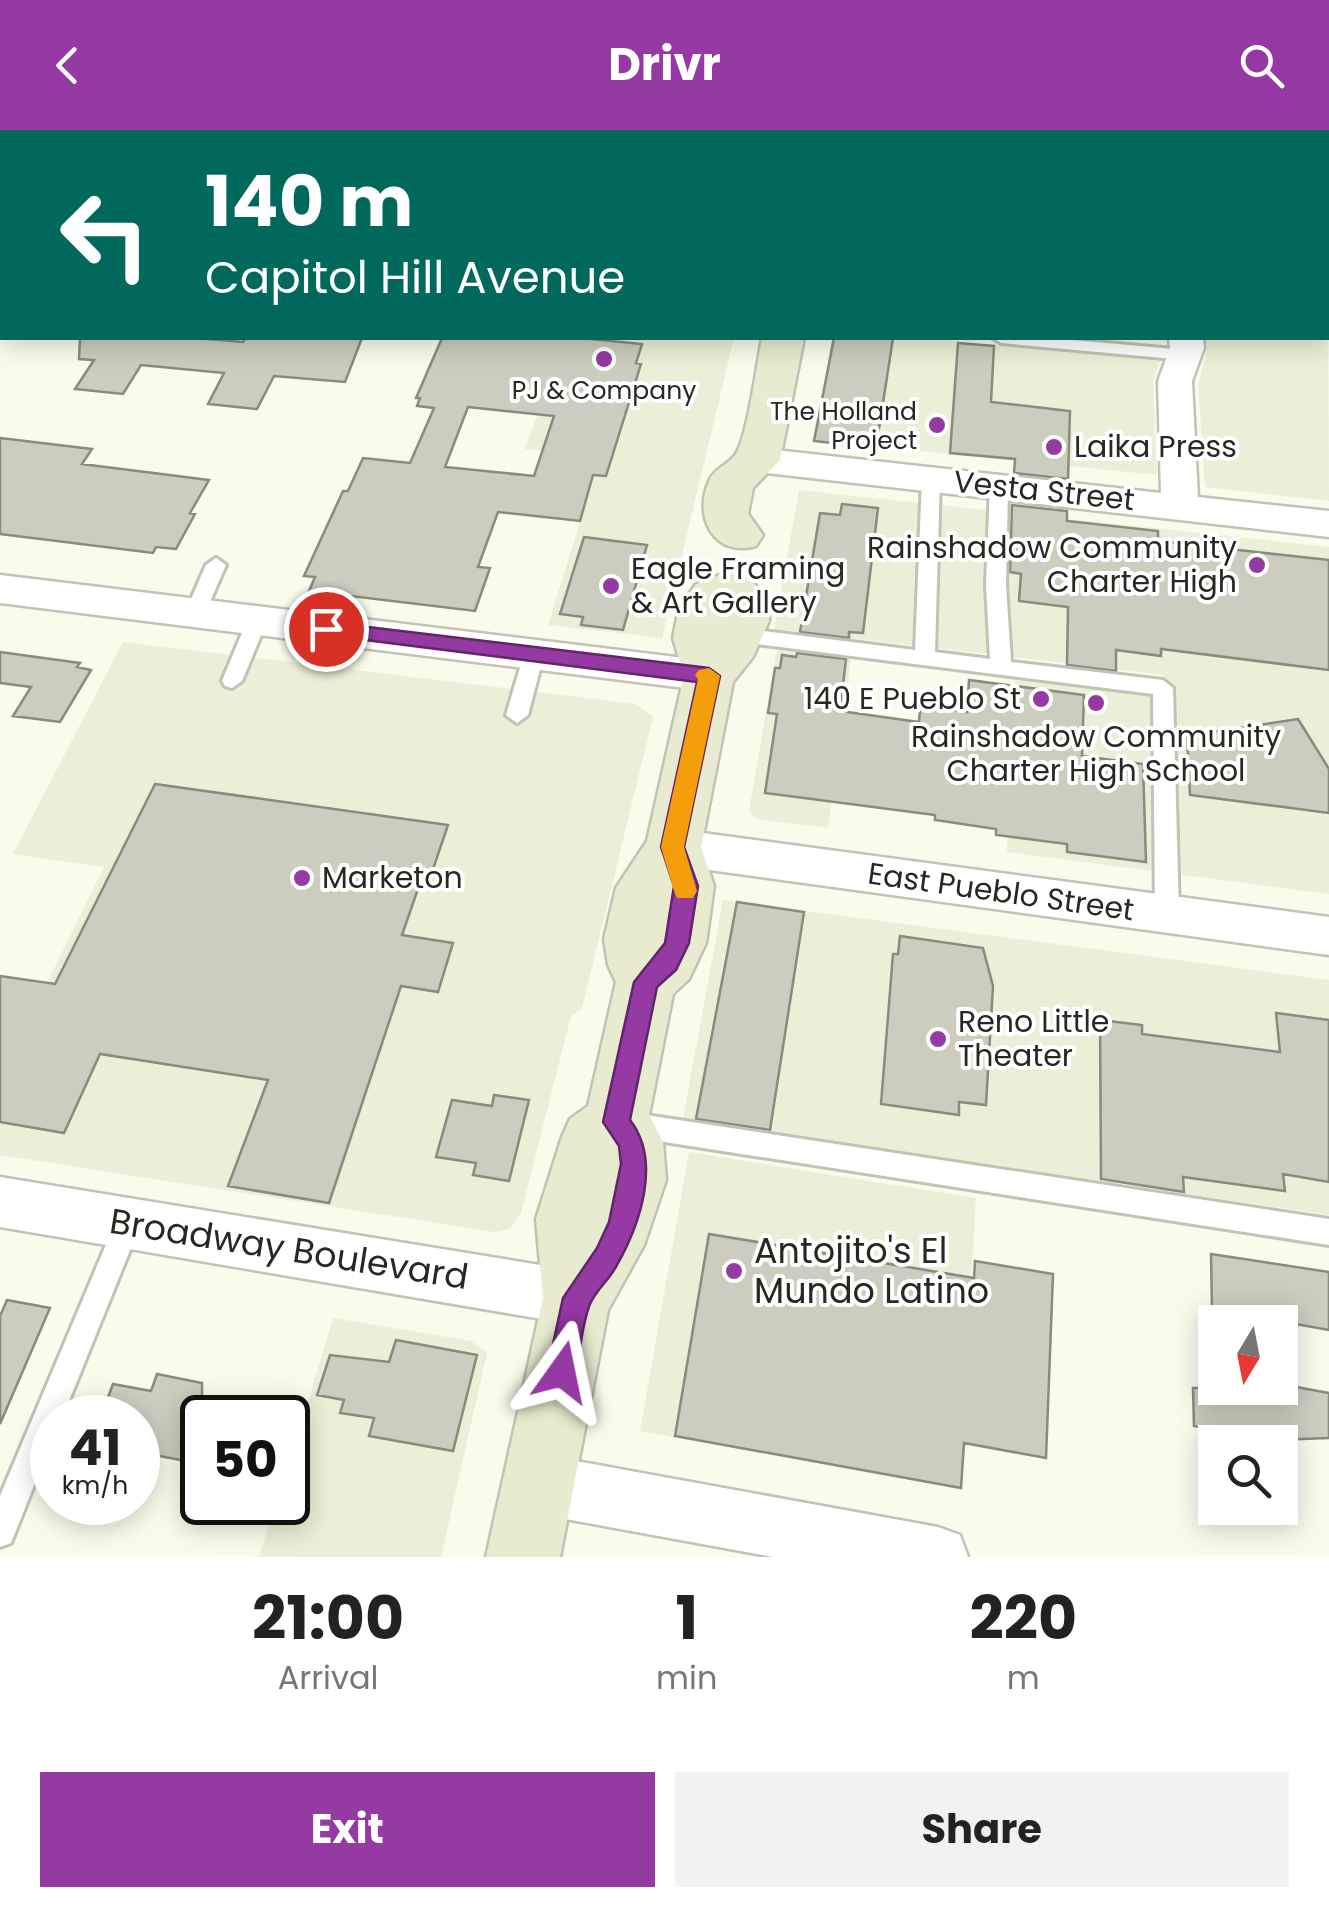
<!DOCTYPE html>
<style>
:root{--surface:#fff;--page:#f2f2f2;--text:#222;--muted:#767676;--accent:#9539a3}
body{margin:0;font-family:Poppins,sans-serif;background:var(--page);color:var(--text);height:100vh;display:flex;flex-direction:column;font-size:38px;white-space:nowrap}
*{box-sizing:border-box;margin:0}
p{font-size:32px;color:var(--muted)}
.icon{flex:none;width:55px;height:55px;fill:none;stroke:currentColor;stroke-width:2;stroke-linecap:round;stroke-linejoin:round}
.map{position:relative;height:1427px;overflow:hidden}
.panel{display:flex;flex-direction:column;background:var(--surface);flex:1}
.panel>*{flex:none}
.hud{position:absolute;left:0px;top:0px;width:1330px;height:210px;box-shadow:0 5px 25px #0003;background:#00695c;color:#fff;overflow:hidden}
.needle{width:65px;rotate:190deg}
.controls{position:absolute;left:1198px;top:1175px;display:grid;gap:20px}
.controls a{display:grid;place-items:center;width:100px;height:100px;border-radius:0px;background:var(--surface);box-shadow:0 5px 25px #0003;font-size:50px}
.speed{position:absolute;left:30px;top:1265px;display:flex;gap:20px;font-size:50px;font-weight:700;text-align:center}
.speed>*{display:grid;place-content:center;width:130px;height:130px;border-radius:50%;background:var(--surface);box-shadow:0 5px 25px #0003;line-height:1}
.speed small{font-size:25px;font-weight:400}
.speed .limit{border:5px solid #111;border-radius:15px;background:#fff;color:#111}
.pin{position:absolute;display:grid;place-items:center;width:85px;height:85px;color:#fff;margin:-42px;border:5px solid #fff;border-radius:50%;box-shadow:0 2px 10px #0007}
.me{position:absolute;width:110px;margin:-55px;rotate:12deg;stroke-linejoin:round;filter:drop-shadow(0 0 8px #0008)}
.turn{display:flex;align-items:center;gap:35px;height:210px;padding:0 40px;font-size:45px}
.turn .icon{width:130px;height:130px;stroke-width:2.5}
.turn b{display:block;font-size:70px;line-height:85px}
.eta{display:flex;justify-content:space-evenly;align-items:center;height:170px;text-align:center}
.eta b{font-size:60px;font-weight:700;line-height:70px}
.cta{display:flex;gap:20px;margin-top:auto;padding:20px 40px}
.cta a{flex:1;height:115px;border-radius:0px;background:var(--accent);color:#fff;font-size:40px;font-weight:700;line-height:115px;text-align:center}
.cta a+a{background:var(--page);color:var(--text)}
header{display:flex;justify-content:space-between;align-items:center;height:130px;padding:0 40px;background:var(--accent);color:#fff;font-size:45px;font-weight:700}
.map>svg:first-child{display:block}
.built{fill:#ecefd7}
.building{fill:#cccdbe;stroke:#898b7c;stroke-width:2.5;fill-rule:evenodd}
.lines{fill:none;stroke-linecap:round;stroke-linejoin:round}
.lane-casing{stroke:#c2c3b4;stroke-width:6}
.street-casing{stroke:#c2c3b4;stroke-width:5}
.secondary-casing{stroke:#c2c3b4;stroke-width:5}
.primary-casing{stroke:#dcdddc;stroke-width:5}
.lane{fill:#fff;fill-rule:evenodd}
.street{fill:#fff;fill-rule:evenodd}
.secondary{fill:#e9ebd0;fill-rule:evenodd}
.primary{fill:#d3d7a1;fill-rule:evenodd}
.route{fill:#9539a3;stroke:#61256a;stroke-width:2.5}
.slow{fill:#f59e0b}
.poi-dot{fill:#9539a3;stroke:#fff;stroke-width:4}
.labels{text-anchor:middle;stroke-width:8;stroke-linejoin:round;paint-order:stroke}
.far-poi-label{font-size:25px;fill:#272822;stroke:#fff}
.poi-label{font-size:30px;fill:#272822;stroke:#fff;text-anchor:start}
.street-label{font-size:30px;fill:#272822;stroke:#fff}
.near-street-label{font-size:35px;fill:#272822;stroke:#fff}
.near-poi-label{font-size:35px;fill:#272822;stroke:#fff;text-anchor:start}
</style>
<header><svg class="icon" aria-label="back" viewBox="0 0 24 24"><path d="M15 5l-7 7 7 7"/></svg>Drivr<svg class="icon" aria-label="search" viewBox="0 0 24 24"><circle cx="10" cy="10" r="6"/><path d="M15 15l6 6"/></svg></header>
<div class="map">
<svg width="1329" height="1427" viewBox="0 0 1329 1427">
<rect width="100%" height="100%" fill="#f9fbeb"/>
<path class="built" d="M1328,135L1329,371L1205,357L1198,256L1207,221L1205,208H1328Z
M566,208H734L662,508L548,495L600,328L525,319Z
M832,208H920L1160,231L1153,252L1157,345L814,310Z
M799,360L1329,417V764L1007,722L1015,549L1162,567L1163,545L774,499Z
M123,512L636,574L653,587L582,878L571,886L521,1083L510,1099L494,1102L0,1025V949L104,737L13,724Z
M777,520L851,529L828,698L756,689L749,680Z
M723,770L1329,850V1085L683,989Z
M689,1022L976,1068L959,1359L640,1301Z
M333,1188L471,1211L487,1223L441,1427H259L276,1373L288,1372V1339Z"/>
<path class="building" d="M80,208H196L243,212L246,208H362L345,252L274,246L257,279L208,274L224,243L141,235L123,264L75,259L94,230L79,229Z
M442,208H581L642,214L636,233L641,234L606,346L593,345L580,391L498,382L478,437L490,438L475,481L309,461L315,447L304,446L343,361H348L363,328L410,333L434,278L417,276L420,268H416ZM468,277L554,286L534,346L445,337Z
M834,208H893L876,318L814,311Z
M958,213L994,216L991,272L1070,281L1068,349L1014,343L1015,329L950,323Z
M0,308L92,319L82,334L209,350L190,383L195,384L176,419L156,417L153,423L0,404Z
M842,374L878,378L863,503L849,502V508L800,502L820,383L840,385Z
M1012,375L1067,381V391L1158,401V411L1329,430V540L1161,519V526L1116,520V541L1067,535L1068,477L1019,471L1021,444L1010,442Z
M584,407L647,415L623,500L581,495L583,487L560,484Z
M0,522L80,533L77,537L91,540L60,592L13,586L31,557L0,553Z
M797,523L846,529L840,581L919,592L920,579L927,577L967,582L969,550L1084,565L1082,626L1143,634L1146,732L1067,722V714L996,705V699L935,690V685L765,663L777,584L768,583L775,538H780L782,525L796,527Z
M1298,589L1329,639V683L1190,665L1187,606Z
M155,654L448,695L429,751L421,750L402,805L453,813L438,862L401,856L329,1073L228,1056L268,950L100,924L64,1003L0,992V846L55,854Z
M737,772L804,782L770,1000L696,989Z
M900,806L983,818L993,856L986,975L959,972V985L881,974L893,824H898Z
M1276,883L1329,890V1052L1283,1044L1285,1061L1183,1047L1184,1062L1101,1049L1100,890L1142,895V904L1280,922Z
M494,965L529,970L509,1051L473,1045L476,1033L436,1027L452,970L492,976Z
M709,1104L974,1148L975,1131L1053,1144L1046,1328L964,1313L961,1358L675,1306Z
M1211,1124L1329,1142V1200L1212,1179Z
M7,1170L50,1178L0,1294V1186Z
M396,1210L477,1225L453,1321L369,1306L374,1288L340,1283L344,1270L317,1265L330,1225L389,1232Z
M157,1244L202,1253V1270L212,1272L211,1288H202V1334L138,1322V1288H100L113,1254L151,1261Z
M1280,1254L1329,1263V1308L1227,1312V1302L1194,1296L1193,1258H1280Z"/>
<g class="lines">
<defs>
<path id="lane" d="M993,208H1050L1185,220L1194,225L1185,230L1001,213Z
M931,343L940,349L935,522L990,529L986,455L990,356L999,350L1008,356L1006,455L1011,532L1163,550L1173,558L1179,784L1175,791H1159L1155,784L1153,564L741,512L731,505L741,498L915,520L922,349Z
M216,428L226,435L205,483L202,488H188L185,483L206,435Z
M257,484L267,491L242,551L232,558L225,556L222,551L247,491Z
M534,517L544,524L528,585L517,593L506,585L524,524Z
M626,982L1329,1089V1115L626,1006L617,1002L613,994L617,986Z
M128,1080L137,1084L141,1093L62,1288H52V1310L11,1413L0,1417V1366L119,1084Z"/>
<path id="street" d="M1317,0H1329V14L1328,2H1315Z
M0,89H2V107H0Z
M1169,208H1203L1204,218L1192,251L1198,367L1329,381V407L758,342L745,338L740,330L745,322L758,318L1161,363L1158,251L1170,218Z
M0,445L709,531L724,535L730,546L724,557L709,561L0,473Z
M673,699L1329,787V825L673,735L657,730L650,717L657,704Z
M0,1047L577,1141L597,1149L605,1168L597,1187L577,1195L0,1097Z
M538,1324L938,1397L960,1405L968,1427H773L538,1384L517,1375L508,1354L517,1333Z"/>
<path id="secondary" d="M0,0H18L19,2H2L0,17Z
M814,0H851L853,2H816Z
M762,208H804L780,330L753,358L748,384L763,405L756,416C714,428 692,386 710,349C716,337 732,333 737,322C748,302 757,234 762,208Z
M730,441L747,445L757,457L769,480V491L753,527L733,552L701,717L714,756L706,813L689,849L673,864L649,985L663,1012L666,1050L644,1115L608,1180L560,1427H486L543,1168L536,1089L562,1007L570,989L588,976L616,852L608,835L604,809L616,758L647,711L684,546L673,508L679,478L696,454Z"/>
<path id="primary" d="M1251,0H1287L1289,2H1253Z
M1328,59H1329V83H1328Z"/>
</defs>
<use href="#lane" class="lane-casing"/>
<use href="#street" class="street-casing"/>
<use href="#secondary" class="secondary-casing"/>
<use href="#primary" class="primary-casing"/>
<use href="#lane" class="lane"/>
<use href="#street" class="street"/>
<use href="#secondary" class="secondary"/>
<use href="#primary" class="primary"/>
</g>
<path class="route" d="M326,492L709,538L720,546L684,717L698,756L689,813L676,840L657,857L630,990C662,1031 640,1094 617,1135C610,1149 596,1160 590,1174C582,1194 580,1221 576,1242L572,1252L562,1257L551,1252L547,1242L563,1168L597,1118L609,1092L621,1034L619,1016L603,992L634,852L665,813L674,756L661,717L697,552L318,504L315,499Z"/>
<path class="slow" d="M709,538L720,546L684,717L697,761L693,768H677L674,761L661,717L698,549L695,545L699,540Z"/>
<g class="poi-dot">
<circle cx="604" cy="229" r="10"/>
<circle cx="937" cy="295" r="10"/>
<circle cx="1054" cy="317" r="10"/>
<circle cx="1257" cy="435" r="10"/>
<circle cx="611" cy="456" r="10"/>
<circle cx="1041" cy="569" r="10"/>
<circle cx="1096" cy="573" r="10"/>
<circle cx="302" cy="748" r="10"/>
<circle cx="938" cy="909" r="10"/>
<circle cx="734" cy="1141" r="10"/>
</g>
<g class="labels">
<g class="far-poi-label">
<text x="604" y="269">PJ &amp; Company</text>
<text x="917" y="290" text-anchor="end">The Holland<tspan x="917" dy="29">Project</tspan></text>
</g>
<g class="poi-label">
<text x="1074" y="327">Laika Press</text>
<text x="1237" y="428" text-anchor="end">Rainshadow Community<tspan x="1237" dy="34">Charter High</tspan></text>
<text x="631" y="449">Eagle Framing<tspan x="631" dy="34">&amp; Art Gallery</tspan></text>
<text x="1021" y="579" text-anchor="end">140 E Pueblo St</text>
<text x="1096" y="617" text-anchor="middle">Rainshadow Community<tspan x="1096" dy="34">Charter High School</tspan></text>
<text x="322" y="758">Marketon</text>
<text x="958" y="902">Reno Little<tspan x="958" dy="34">Theater</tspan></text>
</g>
<g class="street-label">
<text transform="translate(1044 361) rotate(6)" y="10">Vesta Street</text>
<text transform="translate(1001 762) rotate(8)" y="10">East Pueblo Street</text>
</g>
<g class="near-street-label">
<text transform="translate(289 1119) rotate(9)" y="12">Broadway Boulevard</text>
</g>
<g class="near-poi-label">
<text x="754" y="1133">Antojito's El<tspan x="754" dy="40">Mundo Latino</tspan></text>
</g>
</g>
</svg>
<div class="controls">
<a><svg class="needle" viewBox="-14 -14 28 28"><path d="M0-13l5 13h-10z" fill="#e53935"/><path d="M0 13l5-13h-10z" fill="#767676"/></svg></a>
<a><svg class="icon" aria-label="search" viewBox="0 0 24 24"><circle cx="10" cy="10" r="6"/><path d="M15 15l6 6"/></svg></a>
</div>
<div class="speed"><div>41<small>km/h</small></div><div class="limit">50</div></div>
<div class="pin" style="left:326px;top:499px;background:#d93025"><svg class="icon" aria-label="arrive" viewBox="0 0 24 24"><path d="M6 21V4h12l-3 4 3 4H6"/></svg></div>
<svg class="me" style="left:562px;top:1242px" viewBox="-20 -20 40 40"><path d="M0-17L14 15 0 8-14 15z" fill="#9539a3" stroke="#fff" stroke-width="4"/></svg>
<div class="hud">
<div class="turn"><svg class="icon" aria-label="left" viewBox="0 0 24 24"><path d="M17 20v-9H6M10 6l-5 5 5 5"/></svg><div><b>140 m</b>Capitol Hill Avenue</div></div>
</div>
</div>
<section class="panel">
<div class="eta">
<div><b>21:00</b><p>Arrival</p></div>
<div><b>1</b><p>min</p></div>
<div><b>220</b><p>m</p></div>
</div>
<div class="cta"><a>Exit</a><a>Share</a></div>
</section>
